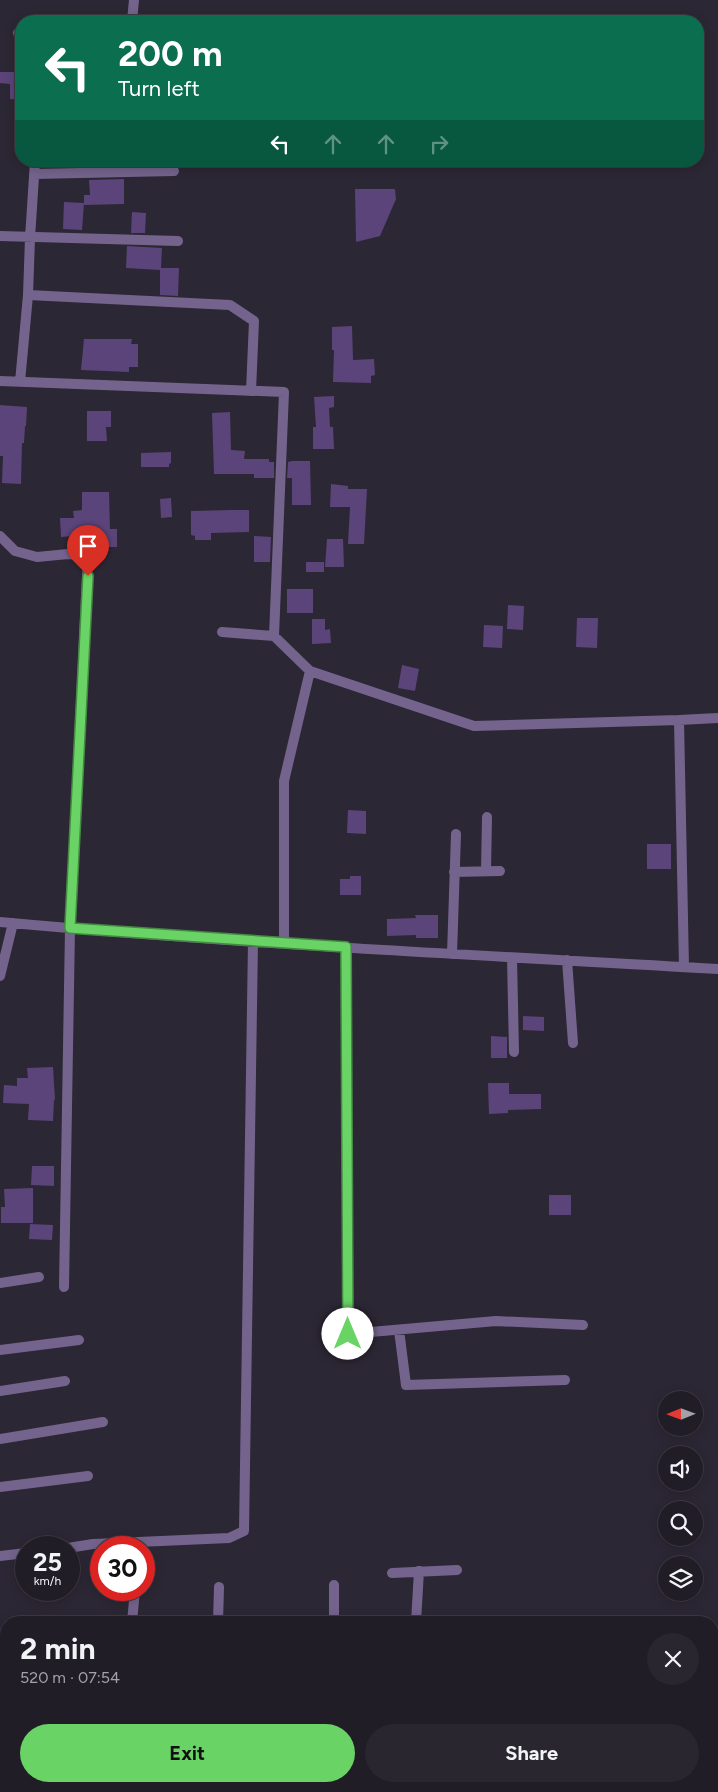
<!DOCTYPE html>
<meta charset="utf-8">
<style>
:root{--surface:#211d27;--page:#29262f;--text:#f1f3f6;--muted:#a2a2a7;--line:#3e3b44;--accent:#69d465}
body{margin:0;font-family:Figtree,sans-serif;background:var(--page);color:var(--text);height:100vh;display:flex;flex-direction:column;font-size:19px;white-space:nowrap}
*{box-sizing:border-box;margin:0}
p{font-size:16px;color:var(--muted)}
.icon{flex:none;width:28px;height:28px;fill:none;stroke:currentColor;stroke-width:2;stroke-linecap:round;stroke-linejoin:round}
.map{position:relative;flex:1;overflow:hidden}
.drawer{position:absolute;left:0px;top:1616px;width:719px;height:176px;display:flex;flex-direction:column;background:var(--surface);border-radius:20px 20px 0 0;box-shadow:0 2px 12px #0003,0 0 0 1px var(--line)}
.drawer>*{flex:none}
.banner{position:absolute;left:15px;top:15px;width:689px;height:152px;border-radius:20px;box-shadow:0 2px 12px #0003,0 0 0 1px var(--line);background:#0b6e4f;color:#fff;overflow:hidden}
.needle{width:32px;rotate:269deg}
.tools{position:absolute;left:658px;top:1391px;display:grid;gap:10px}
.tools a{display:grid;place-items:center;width:45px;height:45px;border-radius:50%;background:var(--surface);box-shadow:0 2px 12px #0003,0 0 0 1px var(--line);font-size:25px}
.speed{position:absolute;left:15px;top:1536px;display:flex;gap:10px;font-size:25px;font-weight:700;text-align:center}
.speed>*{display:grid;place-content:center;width:65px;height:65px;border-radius:50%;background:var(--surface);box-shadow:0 2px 12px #0003,0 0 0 1px var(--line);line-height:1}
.speed small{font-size:12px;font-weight:400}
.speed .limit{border:8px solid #d22;background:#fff;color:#111}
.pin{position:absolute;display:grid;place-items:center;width:42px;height:42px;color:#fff;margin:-51px -21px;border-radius:50% 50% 50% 0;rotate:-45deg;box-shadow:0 0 5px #0007}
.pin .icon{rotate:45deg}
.me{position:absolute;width:55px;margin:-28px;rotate:0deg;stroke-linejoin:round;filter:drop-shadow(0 0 4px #0008)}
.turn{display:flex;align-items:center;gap:18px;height:105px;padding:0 20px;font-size:22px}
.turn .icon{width:65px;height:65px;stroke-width:2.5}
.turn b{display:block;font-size:35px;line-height:42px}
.lanes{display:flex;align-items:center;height:48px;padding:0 20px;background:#0003;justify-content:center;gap:25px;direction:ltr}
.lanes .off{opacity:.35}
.round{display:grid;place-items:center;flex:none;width:52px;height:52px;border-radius:26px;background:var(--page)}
.head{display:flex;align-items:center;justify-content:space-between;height:85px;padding:0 20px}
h1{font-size:30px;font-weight:700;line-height:38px}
.action{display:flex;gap:10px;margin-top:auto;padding:10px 20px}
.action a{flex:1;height:58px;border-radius:30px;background:var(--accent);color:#111;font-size:20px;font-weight:700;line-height:58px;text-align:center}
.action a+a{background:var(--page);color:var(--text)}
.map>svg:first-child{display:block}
.building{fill:#5b4479}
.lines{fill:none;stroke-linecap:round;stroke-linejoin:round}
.minor{stroke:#74648d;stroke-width:10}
.tertiary{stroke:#74648d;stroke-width:10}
.route-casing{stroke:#448a42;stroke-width:12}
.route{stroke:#69d465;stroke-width:9}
</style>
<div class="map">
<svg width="718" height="1792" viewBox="0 0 718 1792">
<rect width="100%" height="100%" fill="#2c2734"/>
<path class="building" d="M0,72H21V100L10,99V84L0,83Z
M54,161H70V166L54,167Z
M109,161H124V165L109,166Z
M124,179V204L84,205V195H90L89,180Z
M355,189H395L396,199L380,236L356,242Z
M64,202L84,203L82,230L63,229Z
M132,212L146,213L145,233H131Z
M127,246L162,248L161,268H179L178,296L160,295V270L126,268Z
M352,326L353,360L374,359L375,375L371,376V383L333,382L334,350H332V327Z
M84,339H132L131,344H138V367H129V372L81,370Z
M334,396V407L329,408L330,427H333L334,449H313V427H316L314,397Z
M0,405L27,407L26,426H25L24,443H22L21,484L2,483L3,456H0Z
M87,411H111V427H106L107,441H87Z
M230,412L231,450L245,451L244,459H269V462H274V478H254V474H214L212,413Z
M171,452V463L169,464V467H141V453Z
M292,461H310L311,505H292V478H287L288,462Z
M331,484L348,486V489H367L364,544H348L350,507H330Z
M82,492H109L110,529H117V547H85V535L61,537L60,518H74L73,511L82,510Z
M171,498L172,517L161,518L160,499Z
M232,510H249V532L211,533V540H195V536L191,535V511Z
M254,536L271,537L270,562H254Z
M327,539H343L344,567H325Z
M306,562H324V572H306Z
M287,589H313V613H287Z
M508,605L524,606L523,630L507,629Z
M577,618H598L597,648L576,647Z
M312,619H325V630L330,629L331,643L312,644Z
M484,625L503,626L502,648L483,647Z
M402,665L419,669L415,691L398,688Z
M348,810L366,811V834L347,833Z
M647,844H671V869H647Z
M350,876H361V895H340V879H350Z
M415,915H438V938H416V935L387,936V919L416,918Z
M523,1016L544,1017V1031L523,1030Z
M491,1036L507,1037V1058H491Z
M53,1067L55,1100H54L53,1121L28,1120L29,1104L3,1103L4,1085L17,1086V1078H28L27,1068Z
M488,1083H509V1094H541V1109L508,1110V1113L489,1114Z
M32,1166H54V1186L31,1185Z
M33,1188V1223H1V1207H5L4,1189Z
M549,1195H571V1215H549Z
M30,1224L53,1225L52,1240L29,1239Z"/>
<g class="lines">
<path class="minor" d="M132,21L134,0
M18,33H21
M34,174L174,171
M0,236L178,241
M28,295L230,305L254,321L251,391
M0,381L284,392L274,636
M20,382L28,295L30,238L35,161
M0,536L15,551L37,557L68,554L88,556L70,928L64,1287
M222,632L274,636L310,671L474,726L679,720L684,967
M679,720L718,718
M486,871L487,817
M454,872L500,871
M0,922C239,944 479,955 718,969
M284,943V781L310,671
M346,947L348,1334L496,1321L583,1325
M452,954L456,834
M512,958L514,1052
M567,960L573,1043
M0,976L13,923
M0,1283L39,1277
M399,1330L406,1385L565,1380
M0,1350L79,1340
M0,1391L65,1381
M0,1439L103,1422
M0,1487L88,1476
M68,1548L93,1544L229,1538L244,1531L253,941
M0,1556L26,1553
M392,1573L457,1570
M334,1585V1622
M132,1622L135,1590
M218,1622L219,1587
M416,1622L419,1571
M0,1645L6,1649
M301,1786L317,1792
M328,1792L330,1786
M409,1792V1786"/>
<path class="tertiary" d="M0,1755L6,1763
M24,1786L29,1792"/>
</g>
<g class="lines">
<defs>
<path id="route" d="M88,576L70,928L346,947L348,1334"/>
</defs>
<use href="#route" class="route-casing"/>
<use href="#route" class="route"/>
</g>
</svg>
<div class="tools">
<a><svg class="needle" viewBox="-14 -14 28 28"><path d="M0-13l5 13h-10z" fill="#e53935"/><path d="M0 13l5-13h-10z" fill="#a2a2a7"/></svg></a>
<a><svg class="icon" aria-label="sound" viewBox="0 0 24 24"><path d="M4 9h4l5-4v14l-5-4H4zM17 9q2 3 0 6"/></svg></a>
<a><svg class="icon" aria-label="search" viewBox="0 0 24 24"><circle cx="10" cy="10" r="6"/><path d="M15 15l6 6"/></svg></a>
<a><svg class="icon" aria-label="layers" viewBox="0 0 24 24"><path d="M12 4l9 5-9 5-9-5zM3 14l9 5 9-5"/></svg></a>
</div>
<div class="speed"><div>25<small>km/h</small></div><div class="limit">30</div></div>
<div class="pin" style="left:88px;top:576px;background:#d93025"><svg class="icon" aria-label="arrive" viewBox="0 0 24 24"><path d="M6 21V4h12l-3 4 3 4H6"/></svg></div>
<svg class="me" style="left:348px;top:1334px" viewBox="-20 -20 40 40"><circle r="19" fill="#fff"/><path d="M0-13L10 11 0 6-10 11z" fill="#69d465"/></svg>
<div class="banner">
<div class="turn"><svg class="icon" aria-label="left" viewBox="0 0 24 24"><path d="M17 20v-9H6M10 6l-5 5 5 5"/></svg><div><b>200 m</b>Turn left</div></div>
<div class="lanes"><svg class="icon" aria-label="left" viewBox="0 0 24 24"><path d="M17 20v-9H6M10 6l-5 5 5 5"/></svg><svg class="icon off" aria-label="ahead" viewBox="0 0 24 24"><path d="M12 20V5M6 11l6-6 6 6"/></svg><svg class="icon off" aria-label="ahead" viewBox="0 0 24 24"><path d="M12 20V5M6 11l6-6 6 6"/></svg><svg class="icon off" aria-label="right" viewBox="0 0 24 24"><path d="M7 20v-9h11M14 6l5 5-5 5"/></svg></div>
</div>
<section class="drawer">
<div class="head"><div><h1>2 min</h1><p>520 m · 07:54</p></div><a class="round"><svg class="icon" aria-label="close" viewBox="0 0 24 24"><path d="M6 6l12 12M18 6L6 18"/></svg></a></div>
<div class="action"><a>Exit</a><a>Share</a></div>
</section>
</div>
